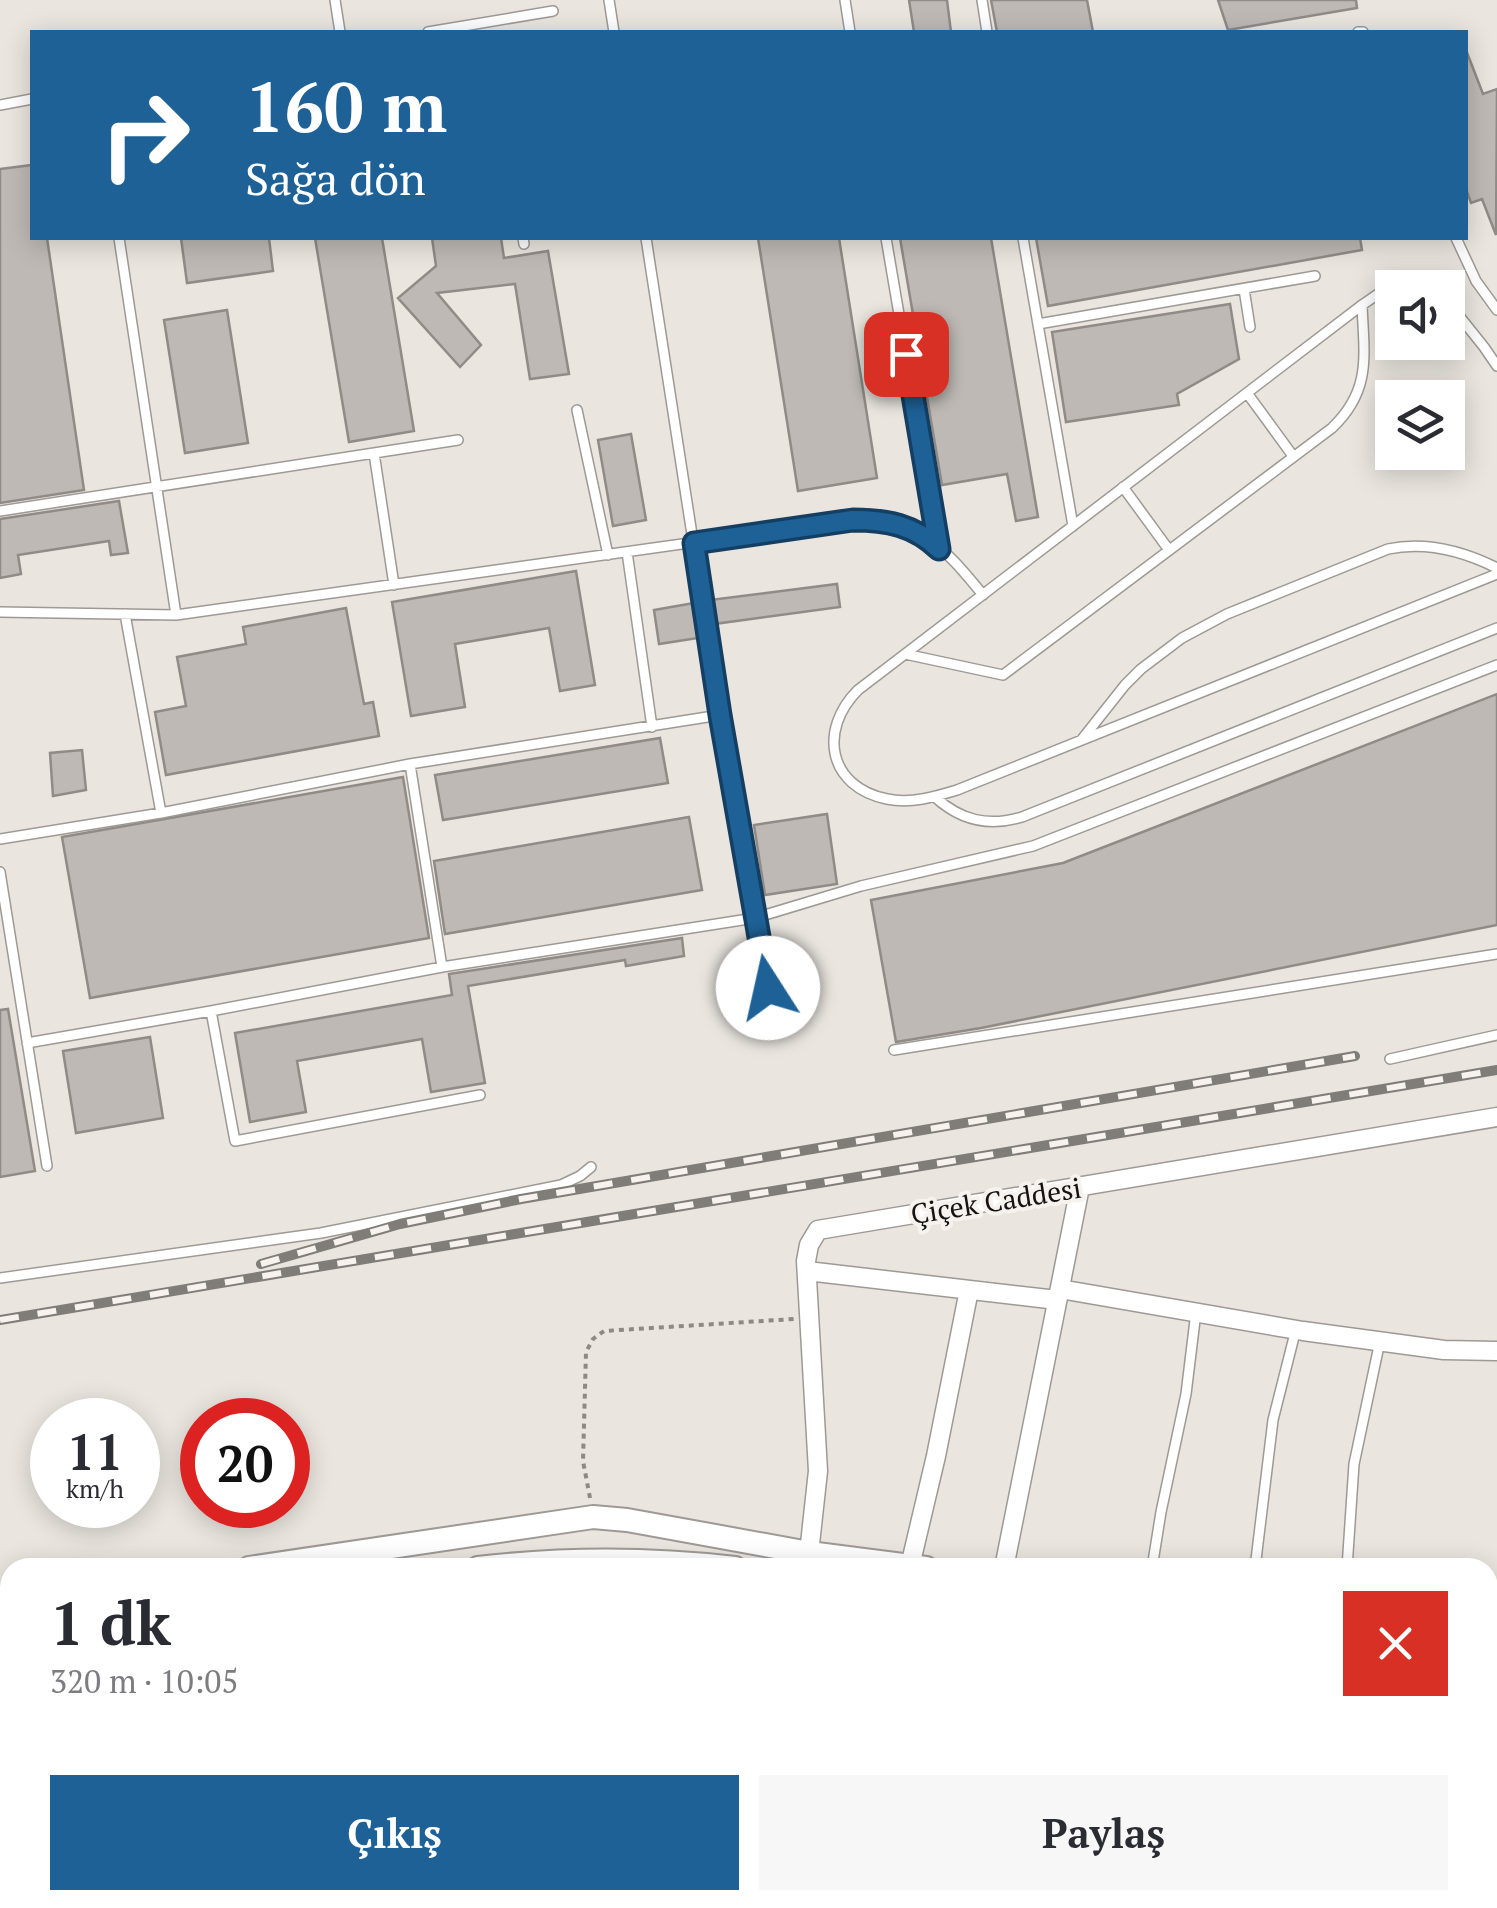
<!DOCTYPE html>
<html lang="tr">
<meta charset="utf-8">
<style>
:root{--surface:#fff;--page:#f7f7f7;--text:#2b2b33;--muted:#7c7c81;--accent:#1e6196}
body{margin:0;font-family:"PT Serif",serif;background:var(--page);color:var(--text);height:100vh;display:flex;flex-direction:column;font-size:38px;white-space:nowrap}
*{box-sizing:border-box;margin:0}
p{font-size:32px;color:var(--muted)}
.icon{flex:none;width:55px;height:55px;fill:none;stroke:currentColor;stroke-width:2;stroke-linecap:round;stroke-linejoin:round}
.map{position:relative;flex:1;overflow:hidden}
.side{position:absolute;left:0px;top:1558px;width:1498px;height:352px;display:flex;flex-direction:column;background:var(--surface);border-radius:30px 30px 0 0;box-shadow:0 5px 25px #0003}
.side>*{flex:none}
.banner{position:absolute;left:30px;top:30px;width:1438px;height:210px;border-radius:0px;box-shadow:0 5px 25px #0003;background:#1e6196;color:#fff;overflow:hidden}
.fabs{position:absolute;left:1375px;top:270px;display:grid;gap:20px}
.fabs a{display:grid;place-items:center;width:90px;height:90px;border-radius:0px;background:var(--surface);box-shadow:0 5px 25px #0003;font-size:50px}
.speed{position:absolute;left:30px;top:1398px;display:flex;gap:20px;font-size:50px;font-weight:700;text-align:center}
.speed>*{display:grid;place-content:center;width:130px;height:130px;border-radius:50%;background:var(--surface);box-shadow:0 5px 25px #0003;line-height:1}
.speed small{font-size:25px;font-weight:400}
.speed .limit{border:15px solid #d22;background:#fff;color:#111}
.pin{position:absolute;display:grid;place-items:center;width:85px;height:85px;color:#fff;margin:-42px;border-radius:20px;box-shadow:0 5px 15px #0006}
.me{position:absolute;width:110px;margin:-55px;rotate:350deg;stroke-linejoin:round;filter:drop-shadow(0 0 8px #0008)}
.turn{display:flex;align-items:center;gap:35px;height:210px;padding:0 50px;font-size:45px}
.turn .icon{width:130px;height:130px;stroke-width:2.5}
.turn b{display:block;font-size:70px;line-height:85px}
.round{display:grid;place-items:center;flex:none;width:105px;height:105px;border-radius:0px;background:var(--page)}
.head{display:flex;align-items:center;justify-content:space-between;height:170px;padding:0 50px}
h1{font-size:60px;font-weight:700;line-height:75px}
.cta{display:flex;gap:20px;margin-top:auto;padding:20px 50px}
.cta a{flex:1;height:115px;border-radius:0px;background:var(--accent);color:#fff;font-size:40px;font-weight:700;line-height:115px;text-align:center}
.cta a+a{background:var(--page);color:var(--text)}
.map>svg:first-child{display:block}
.building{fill:#beb9b4;stroke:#908b87;stroke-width:2.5}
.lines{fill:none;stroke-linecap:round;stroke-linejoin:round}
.lane-casing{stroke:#9e9994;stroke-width:12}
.street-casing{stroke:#9e9994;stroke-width:21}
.secondary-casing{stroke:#9e9994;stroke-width:26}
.path{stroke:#8d8985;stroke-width:4;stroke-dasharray:5 5;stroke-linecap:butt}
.lane{stroke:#fff;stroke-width:9}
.street{stroke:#fff;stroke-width:18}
.secondary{stroke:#fff;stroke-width:22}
.rail-casing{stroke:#807d79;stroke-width:10}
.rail{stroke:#f7f2ed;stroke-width:6;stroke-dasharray:19;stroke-linecap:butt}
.route-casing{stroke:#143f62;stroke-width:25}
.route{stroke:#1e6196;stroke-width:18}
.labels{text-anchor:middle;stroke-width:8;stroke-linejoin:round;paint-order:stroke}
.street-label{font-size:28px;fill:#161413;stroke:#f7f2ed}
</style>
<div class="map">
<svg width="1497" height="1908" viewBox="0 0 1497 1908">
<rect width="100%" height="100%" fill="#eae5df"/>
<path class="building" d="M909,0H947L951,32H914Z
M991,0H1087L1093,32H997Z
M1218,0H1356L1357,8L1228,30Z
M1466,50L1483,94L1497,89L1496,235L1482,199L1471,203L1465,186Z
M32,165V238H47L84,490L0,503V169Z
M181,238H269L273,271L187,283Z
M315,238H382L414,431L349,442Z
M432,238H501L504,258L548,251L569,374L530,379L515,284L437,293L481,345L460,367L398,298L436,266Z
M758,238H839L877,478L798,491Z
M900,238H991L1038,517L1016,521L1007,474L942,485Z
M1036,238H1360L1362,250L1048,306Z
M1230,304L1239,359L1177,394L1179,405L1066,422L1052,332Z
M227,310L248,443L185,453L164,320Z
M631,434L646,520L613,526L598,440Z
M119,501L128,553L111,555L109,541L18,555L21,574L0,578V519Z
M576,571L595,685L560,691L549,628L455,644L465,707L411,716L392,602Z
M837,584L840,607L714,624L710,600Z
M694,603L698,638L659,644L654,610Z
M346,608L364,704L373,702L379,736L166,775L155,712L186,706L177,657L246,644L243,627Z
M1497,694V925L981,1028L896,1042L871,900L1063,863Z
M660,738L668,783L443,820L435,775Z
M82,750L86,790L53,796L50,753Z
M403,777L429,938L90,998L62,837Z
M827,814L837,884L765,895L754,825Z
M689,817L702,890L445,934L434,861Z
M682,938L684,956L626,966L625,960L468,986L485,1083L431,1092L422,1039L297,1061L306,1112L250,1122L235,1033L452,995L449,974Z
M8,1009L35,1171L0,1177V1010Z
M150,1037L163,1118L76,1133L63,1051Z"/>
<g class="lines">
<defs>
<path id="lane" d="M335,0L340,32
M609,0L614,32
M845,0L850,32
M982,0L987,32
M428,32L553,11
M1358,32H1363
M0,105L32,99
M119,238L176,615
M523,238L524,244
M646,238L720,715L768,988
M886,238L939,549
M1023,238L1073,526
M1456,238L1476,281L1497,310
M1436,288C1409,268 1386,289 1362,305L858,690C818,730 828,787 887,799C911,804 934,797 957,790L1497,574
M1244,289L1250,327
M1448,302L1484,347L1497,366
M1038,324L1315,276
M1247,393L1293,456
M577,410L608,555
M374,453L394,585
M1123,487L1169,550
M0,511L458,440
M627,552L652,727
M0,612L176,615L853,520C919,519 943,546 983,595
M125,614L161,813
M905,654L1003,675L1332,428C1372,390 1364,355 1362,305
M1083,738L1125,685L1141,669L1182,638L1227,614L1388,549C1426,541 1463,551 1497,568
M410,764L442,967
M935,797C961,821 989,827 1022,817L1497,628
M0,839L161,813L410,764L720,715
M0,872L47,1166
M211,1011L235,1141L480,1095
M27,1043L211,1011L442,967L755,918L861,886L1033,846L1497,665
M894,1050L1497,954
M1390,1059L1497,1035
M0,1278L321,1233L561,1185L580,1176L591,1167
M1152,1568L1161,1512L1186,1394L1196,1312
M1255,1568L1273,1420L1296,1329
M1347,1568L1354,1464L1380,1341"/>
<path id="street" d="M807,1271L1057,1300
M1060,1289L1303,1331L1444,1350L1497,1351
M809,1553L818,1471L806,1261L809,1245L818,1230L1497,1117
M910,1566L936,1456L969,1290
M1004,1568L1080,1187
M0,1828L10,1832
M166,1900L184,1908
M55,1908L62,1900
M149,1908L156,1900
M391,1908L395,1900
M740,1908L744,1900
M1017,1908L1020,1900
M1269,1908L1270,1900"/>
<path id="secondary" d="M249,1568L593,1517L627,1520L809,1553L926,1568
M478,1568C564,1558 649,1558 735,1568
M0,1605L10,1604
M1488,1607L1497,1608
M0,1643L10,1641
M1488,1653L1497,1654"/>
</defs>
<use href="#lane" class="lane-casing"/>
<use href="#street" class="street-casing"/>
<use href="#secondary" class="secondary-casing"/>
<path class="path" d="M590,1498L583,1461L586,1352L593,1339L604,1331L794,1319"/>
<use href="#lane" class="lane"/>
<use href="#street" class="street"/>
<use href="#secondary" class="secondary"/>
<defs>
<path id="rail" d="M261,1264L400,1224L521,1199L1355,1056
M0,1320L1497,1070"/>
</defs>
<use href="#rail" class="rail-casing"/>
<use href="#rail" class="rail"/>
</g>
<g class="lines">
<defs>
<path id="route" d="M768,988L720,715L694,543L853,520C887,520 914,525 939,549L906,354"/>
</defs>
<use href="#route" class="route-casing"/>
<use href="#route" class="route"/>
</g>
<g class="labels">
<g class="street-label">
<text transform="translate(996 1201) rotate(-9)" y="10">Çiçek Caddesi</text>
</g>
</g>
</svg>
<div class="fabs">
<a><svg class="icon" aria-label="sound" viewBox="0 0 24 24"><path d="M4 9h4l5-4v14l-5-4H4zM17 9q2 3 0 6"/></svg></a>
<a><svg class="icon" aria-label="layers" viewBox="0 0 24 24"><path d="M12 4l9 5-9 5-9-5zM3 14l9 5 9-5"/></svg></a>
</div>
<div class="speed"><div>11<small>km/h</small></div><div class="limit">20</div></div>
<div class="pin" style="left:906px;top:354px;background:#d93025"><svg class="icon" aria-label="arrive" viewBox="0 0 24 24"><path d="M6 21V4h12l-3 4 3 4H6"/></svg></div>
<svg class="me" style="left:768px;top:988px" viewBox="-20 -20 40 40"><circle r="19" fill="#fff"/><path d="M0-13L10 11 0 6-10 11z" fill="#1e6196"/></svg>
<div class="banner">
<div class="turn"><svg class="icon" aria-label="right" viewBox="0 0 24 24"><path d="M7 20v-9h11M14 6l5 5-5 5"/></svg><div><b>160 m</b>Sağa dön</div></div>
</div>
<section class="side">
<div class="head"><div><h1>1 dk</h1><p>320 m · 10:05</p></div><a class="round" style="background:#d93025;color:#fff"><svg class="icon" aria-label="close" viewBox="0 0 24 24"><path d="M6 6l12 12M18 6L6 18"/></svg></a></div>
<div class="cta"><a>Çıkış</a><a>Paylaş</a></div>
</section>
</div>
